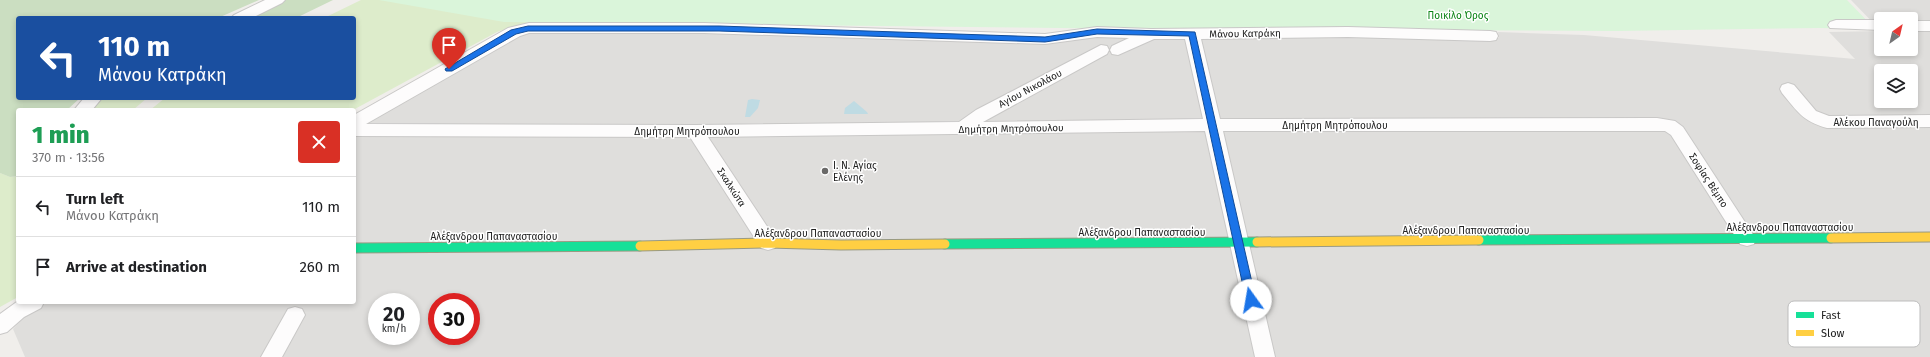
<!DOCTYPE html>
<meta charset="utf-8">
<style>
:root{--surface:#fff;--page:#f6f6f6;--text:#202124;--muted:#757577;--line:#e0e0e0}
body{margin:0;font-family:"Fira Sans",sans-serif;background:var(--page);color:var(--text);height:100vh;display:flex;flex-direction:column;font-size:15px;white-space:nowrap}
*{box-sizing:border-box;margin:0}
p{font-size:13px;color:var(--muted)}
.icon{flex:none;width:22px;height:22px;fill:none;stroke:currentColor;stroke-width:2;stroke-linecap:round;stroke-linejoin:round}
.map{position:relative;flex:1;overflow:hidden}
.panel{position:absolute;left:16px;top:108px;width:340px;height:196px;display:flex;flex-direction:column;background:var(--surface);border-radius:4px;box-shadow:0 2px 6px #0003}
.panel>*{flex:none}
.banner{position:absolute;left:16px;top:16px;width:340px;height:84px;border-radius:4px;box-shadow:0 2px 6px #0003;background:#1a4fa0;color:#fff;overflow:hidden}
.needle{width:26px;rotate:34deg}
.controls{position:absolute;left:1874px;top:12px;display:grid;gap:8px}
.controls a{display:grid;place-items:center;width:44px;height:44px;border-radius:4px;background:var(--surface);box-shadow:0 2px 6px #0003;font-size:20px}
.speed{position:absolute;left:368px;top:293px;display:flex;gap:8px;font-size:20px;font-weight:700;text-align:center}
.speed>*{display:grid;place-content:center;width:52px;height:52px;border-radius:50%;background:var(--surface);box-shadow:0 2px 6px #0003;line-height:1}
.speed small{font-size:10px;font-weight:400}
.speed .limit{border:6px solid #d22;background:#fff;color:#111}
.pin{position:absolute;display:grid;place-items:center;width:34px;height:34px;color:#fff;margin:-41px -17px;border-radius:50% 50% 50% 0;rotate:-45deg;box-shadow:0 0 4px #0007}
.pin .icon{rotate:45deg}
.me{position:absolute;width:44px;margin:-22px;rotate:347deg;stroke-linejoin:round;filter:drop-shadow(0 0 3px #0008)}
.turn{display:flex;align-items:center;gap:14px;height:84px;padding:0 16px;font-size:18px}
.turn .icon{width:52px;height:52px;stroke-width:2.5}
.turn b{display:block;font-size:28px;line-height:34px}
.round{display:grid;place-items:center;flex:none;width:42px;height:42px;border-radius:4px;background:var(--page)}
.headline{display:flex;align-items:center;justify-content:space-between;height:68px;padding:0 16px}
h1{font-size:24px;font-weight:800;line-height:30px;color:#1e9e55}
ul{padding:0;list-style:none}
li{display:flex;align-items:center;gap:12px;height:60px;padding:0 16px;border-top:1px solid var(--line)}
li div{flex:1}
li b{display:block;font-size:15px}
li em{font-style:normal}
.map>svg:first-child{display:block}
.residential{fill:#dfdedc;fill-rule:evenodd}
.grass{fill:#ddeccb}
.forest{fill:#cbdec1}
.park{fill:#daf5da}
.water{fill:#bfdbe3}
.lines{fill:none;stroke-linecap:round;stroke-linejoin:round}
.street-casing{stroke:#c9c8c7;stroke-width:2}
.fast-casing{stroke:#999a82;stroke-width:11}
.slow-casing{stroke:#999a82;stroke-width:11}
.street{fill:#fdfcfc;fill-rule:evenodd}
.fast{stroke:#16e098;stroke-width:9}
.slow{stroke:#ffcf43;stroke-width:9}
.route{fill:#1a73e8;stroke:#114b97}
.poi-dot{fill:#6a6968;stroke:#fff;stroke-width:1.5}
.labels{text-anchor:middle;stroke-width:3;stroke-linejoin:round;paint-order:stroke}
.park-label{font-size:10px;fill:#0c8416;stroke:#fff}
.street-label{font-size:10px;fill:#222;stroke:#fff}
.poi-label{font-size:10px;fill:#222;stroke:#fff;text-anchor:start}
.key{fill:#fff;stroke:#bdbdbd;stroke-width:1}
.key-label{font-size:11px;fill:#222}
</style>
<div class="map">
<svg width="1930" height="357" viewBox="0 0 1930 357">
<rect width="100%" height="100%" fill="#f0eeeb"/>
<path class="residential" d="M1851,0H1930V357H25L13,329L27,313L46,302H354V129L524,33L724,32L1052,41L1100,34L1499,38L1498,32L1584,35L1855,59L1829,32L1881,31V49H1911V19H1881V31ZM1881,71H1911V101H1881ZM377,302H411V336H377ZM437,302H471V336H437Z"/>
<path class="grass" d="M361,0H651C600,9 546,14 497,32L353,110H150L165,98H354V18H324Z
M99,98H147L133,110H87Z
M0,173L10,177L18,176V297L0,307Z"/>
<path class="forest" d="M0,0H259L218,18H18V98H80L67,110H18V176L10,177L0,173Z
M283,0H333L296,18H247Z"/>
<path class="park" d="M379,0H1847L1875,29L1819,28L1617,31L1152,29L504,22Z"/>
<path class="water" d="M752,99L760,100L758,108L750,117H745L748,100Z
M854,101L867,112L868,114H844L845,108Z"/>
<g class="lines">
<defs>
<path id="street" d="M265,0H285L282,3L252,18H231L234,15Z
M1836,20H1881V30L1830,28L1828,25L1830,22Z
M1911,21H1930V31H1911Z
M529,23H704L1045,34L1097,27L1151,29L1348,27L1490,31L1496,32L1498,36L1496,40L1490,41L1348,37L1201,39L1220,119L1657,118L1675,121L1683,127L1756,239L1754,244L1747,246L1740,244L1671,135L1665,131H1223L1275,357H1255L1205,131L708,137L778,243L775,248L768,250L761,248L690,137L354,136V115L508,28ZM529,33H704L1045,44L1097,37L1129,38L1112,46L1110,50L1112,54L1118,55L1154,39H1185L1203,119L983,122L1107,54L1109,50L1107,46L1101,45L976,110L959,122L695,125L366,124L520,36Z
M1788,83L1794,85L1816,111L1829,116L1930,115V127L1827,128C1802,121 1798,112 1782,93L1780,89L1782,85Z
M84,98H102L92,110H74Z
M18,301L44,302L41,308L24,317L7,332L0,334V314Z
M295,307L302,309L305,315L282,357H261L288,309Z"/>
<path id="fast" d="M1479,240L1831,238
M945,244L1257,242
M354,248L640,246"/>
<path id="slow" d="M1831,238L1930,237
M1257,242L1479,240
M640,246L768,243L841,245L945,244"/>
</defs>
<use href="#street" class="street-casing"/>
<use href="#fast" class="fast-casing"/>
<use href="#slow" class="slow-casing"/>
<use href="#street" class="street"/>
<use href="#fast" class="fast"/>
<use href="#slow" class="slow"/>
</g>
<path class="route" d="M528,26H719L1045,37L1097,29L1195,32L1256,300L1251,304L1246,300L1189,36L1097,34L1045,42L719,31H528L516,34L452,71H446L445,69L511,30Z"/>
<circle class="poi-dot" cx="825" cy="171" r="4"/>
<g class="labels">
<g class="park-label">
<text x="1458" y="19">Ποικίλο Όρος</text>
</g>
<g class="street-label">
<text transform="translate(1245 33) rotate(-1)" y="4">Μάνου Κατράκη</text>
<text transform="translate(1030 88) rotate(-28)" y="4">Αγίου Νικολάου</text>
<text x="1876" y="126">Αλέκου Παναγούλη</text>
<text x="1335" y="129">Δημήτρη Μητρόπουλου</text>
<text transform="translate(1011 128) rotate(-1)" y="4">Δημήτρη Μητρόπουλου</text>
<text x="687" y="135">Δημήτρη Μητρόπουλου</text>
<text transform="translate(1709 180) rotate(57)" y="4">Σοφίας Βέμπο</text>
<text transform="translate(732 187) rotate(57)" y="4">Σκαλκώτα</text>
<text x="1790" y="231">Αλέξανδρου Παπαναστασίου</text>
<text x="1466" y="234">Αλέξανδρου Παπαναστασίου</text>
<text x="1142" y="236">Αλέξανδρου Παπαναστασίου</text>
<text x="818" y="237">Αλέξανδρου Παπαναστασίου</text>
<text x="494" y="240">Αλέξανδρου Παπαναστασίου</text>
</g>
<g class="poi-label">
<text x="833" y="169">Ι. Ν. Αγίας<tspan x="833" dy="12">Ελένης</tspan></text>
</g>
</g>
<rect x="1788" y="301" width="132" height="46" rx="6" class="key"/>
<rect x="1796" y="312" width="18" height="6" fill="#16e098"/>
<rect x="1796" y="330" width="18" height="6" fill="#ffcf43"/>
<g class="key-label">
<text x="1821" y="319">Fast</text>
<text x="1821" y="337">Slow</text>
</g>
</svg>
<div class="controls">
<a><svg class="needle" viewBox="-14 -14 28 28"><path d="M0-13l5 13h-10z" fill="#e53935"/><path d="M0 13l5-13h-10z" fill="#757577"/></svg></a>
<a><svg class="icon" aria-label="layers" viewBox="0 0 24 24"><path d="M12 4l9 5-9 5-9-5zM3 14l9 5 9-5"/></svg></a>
</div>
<div class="speed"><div>20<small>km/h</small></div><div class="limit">30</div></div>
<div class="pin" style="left:449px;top:69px;background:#d93025"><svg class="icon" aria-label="arrive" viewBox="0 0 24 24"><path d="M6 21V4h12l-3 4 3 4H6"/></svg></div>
<svg class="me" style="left:1251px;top:300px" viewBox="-20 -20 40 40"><circle r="19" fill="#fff"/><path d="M0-13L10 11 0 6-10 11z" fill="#1a73e8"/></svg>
<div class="banner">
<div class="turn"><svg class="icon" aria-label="left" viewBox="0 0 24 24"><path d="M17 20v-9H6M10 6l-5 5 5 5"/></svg><div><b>110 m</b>Μάνου Κατράκη</div></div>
</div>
<section class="panel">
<div class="headline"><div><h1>1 min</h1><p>370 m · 13:56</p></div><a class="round" style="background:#d93025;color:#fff"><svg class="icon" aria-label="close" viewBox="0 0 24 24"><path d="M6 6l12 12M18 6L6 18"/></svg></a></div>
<ul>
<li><svg class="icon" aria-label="left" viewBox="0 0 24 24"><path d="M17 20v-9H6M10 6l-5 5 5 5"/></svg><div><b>Turn left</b><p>Μάνου Κατράκη</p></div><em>110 m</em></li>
<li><svg class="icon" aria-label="arrive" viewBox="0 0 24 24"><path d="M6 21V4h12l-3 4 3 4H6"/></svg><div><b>Arrive at destination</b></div><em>260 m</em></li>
</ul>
</section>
</div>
